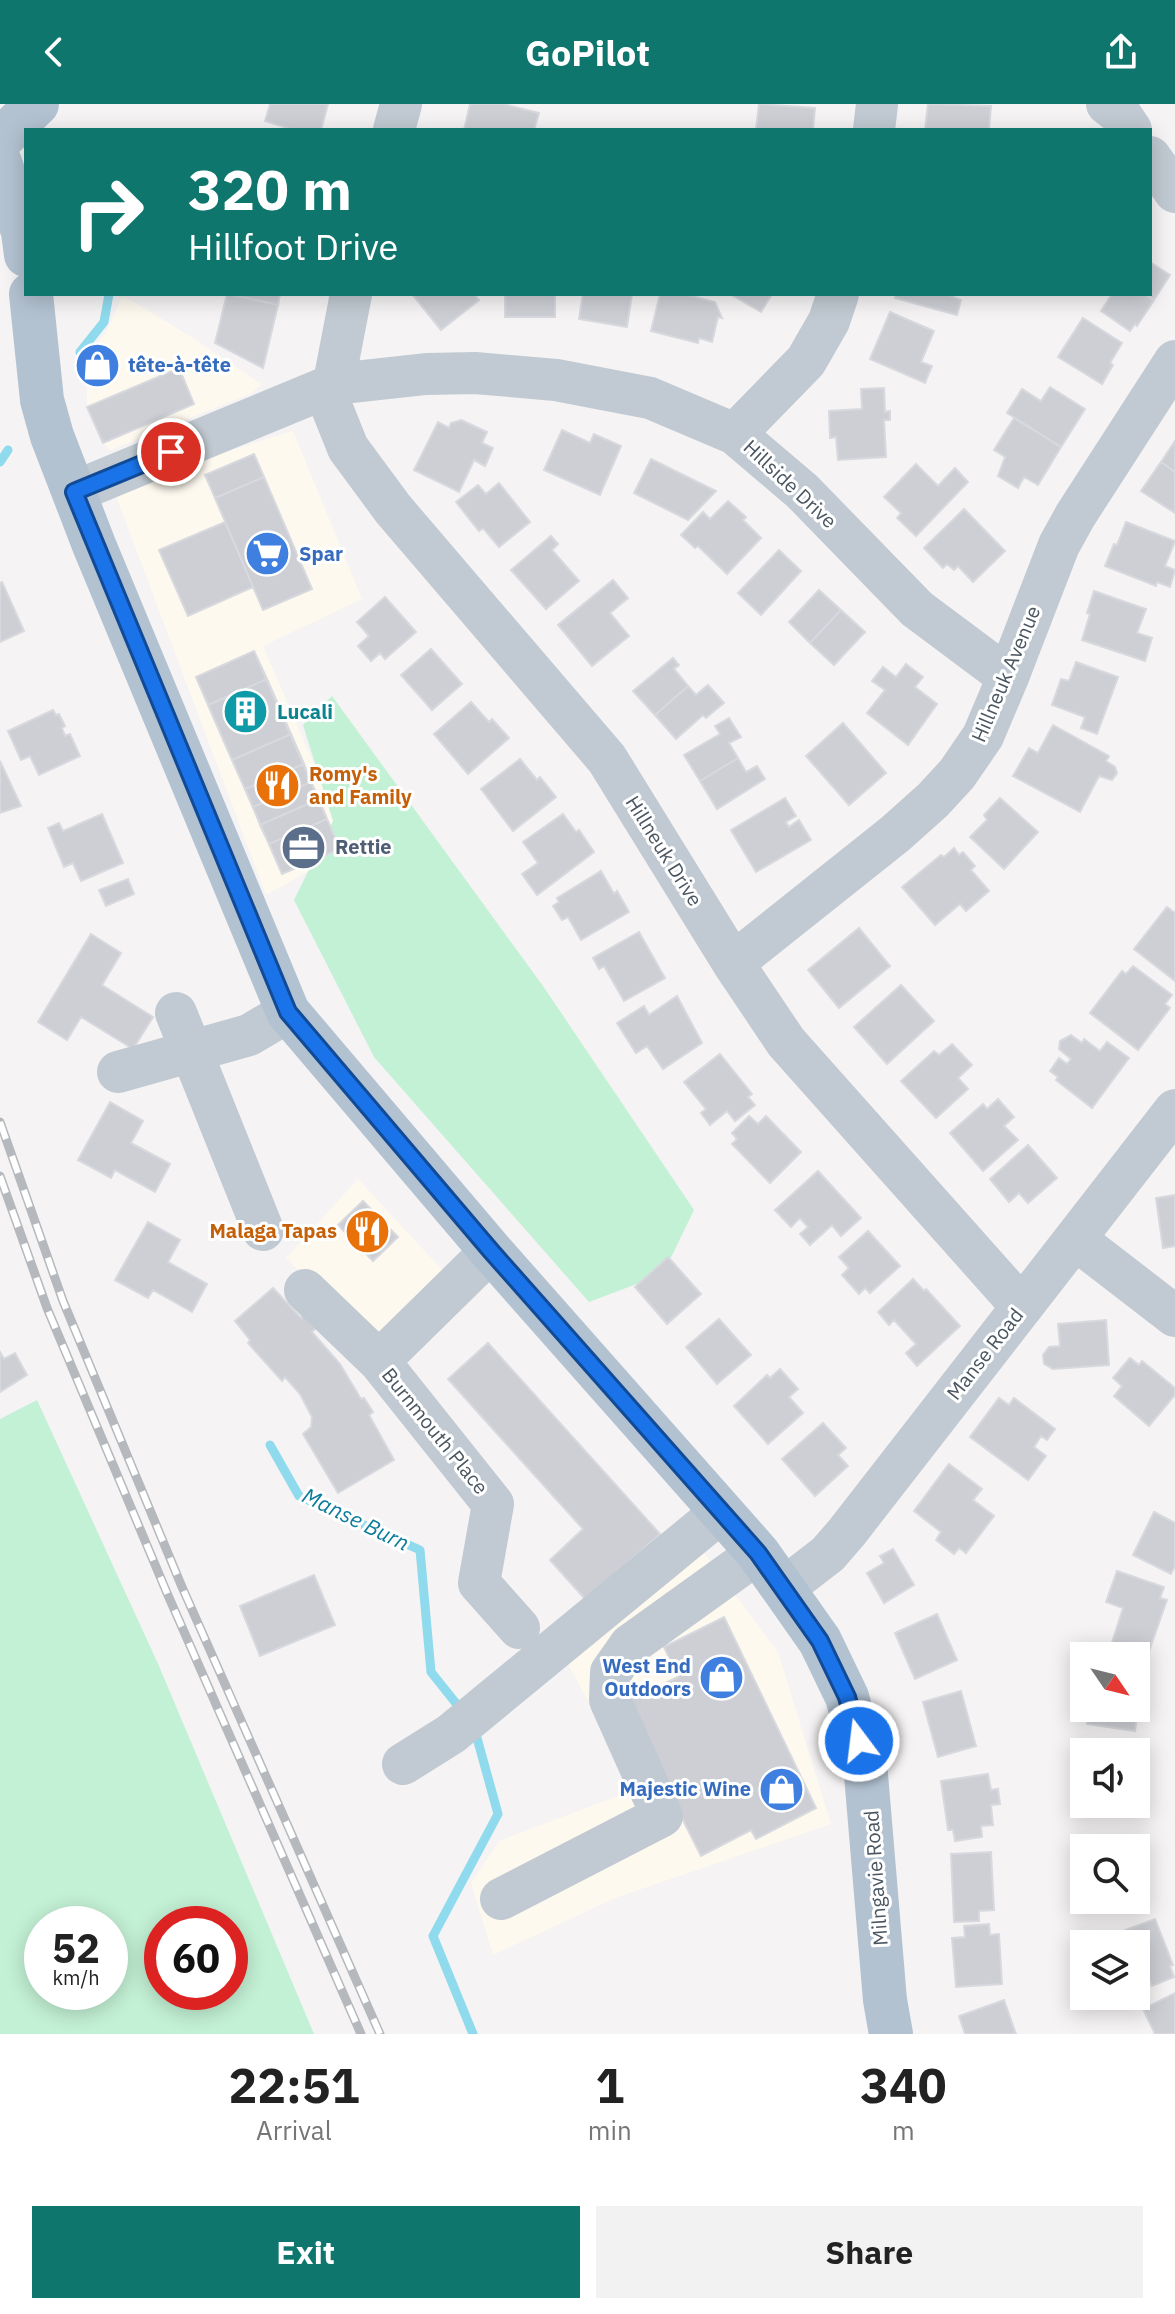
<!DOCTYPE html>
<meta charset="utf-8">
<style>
:root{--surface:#fff;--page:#f2f2f2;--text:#222;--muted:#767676;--accent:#0f766e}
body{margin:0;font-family:"IBM Plex Sans",sans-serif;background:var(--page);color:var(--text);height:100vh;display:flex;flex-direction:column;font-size:30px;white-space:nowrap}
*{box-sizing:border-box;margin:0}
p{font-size:26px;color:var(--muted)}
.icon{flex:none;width:44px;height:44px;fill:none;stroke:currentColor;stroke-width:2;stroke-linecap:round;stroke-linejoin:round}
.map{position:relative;height:1930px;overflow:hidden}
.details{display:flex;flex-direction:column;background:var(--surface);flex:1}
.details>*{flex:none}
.hud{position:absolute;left:24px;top:24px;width:1128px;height:168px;border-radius:0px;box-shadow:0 4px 20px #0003;background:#0f766e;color:#fff;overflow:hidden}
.needle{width:52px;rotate:125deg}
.controls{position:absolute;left:1070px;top:1538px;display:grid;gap:16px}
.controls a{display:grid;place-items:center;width:80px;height:80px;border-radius:0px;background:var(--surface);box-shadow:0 4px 20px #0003;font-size:40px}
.speed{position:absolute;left:24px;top:1802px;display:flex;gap:16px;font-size:40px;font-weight:700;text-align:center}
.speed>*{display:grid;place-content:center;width:104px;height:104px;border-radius:50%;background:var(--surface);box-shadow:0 4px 20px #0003;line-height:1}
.speed small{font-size:20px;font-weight:400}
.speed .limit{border:12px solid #d22;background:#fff;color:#111}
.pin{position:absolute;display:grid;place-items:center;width:68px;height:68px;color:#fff;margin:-34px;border:4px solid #fff;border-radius:50%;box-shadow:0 2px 8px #0007}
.me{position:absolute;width:88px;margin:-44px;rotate:345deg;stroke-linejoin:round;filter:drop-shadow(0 0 6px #0008)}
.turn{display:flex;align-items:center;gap:28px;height:168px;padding:0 32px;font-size:36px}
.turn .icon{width:104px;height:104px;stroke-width:2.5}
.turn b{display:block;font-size:56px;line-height:68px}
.eta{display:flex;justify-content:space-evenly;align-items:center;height:136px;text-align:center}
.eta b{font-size:48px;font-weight:800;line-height:56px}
.action{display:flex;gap:16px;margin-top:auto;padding:16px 32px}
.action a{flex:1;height:92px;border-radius:0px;background:var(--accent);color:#fff;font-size:32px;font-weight:800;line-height:92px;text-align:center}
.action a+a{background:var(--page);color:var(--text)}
header{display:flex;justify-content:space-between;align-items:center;height:104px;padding:0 32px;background:var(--accent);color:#fff;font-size:36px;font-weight:800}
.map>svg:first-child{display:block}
.commercial{fill:#fdf9ef}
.green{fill:#c3f1d5;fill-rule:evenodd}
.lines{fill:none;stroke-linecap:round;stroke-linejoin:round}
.stream{stroke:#90daee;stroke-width:9}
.building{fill:#cdcfd5;stroke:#d7d9de;stroke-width:2}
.minor{stroke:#c1cad2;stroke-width:42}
.major{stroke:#b3c2d1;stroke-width:44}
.rail-casing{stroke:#b5b8bd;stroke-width:9}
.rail{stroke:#fff;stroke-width:6;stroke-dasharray:18;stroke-linecap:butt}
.route-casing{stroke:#114b97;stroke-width:20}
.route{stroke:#1a73e8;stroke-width:14}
.labels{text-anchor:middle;stroke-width:6;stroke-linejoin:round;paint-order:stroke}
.shop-label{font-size:20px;font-weight:bold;fill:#366cbe;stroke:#fff;text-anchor:start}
.street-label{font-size:20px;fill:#4a5661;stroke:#fff}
.culture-label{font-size:20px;font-weight:bold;fill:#0d838f;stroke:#fff;text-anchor:start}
.food-label{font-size:20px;font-weight:bold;fill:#c56008;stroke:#fff;text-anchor:start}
.service-label{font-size:20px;font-weight:bold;fill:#4e5e75;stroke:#fff;text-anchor:start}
.water-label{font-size:22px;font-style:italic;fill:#0c7c9b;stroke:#fff}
</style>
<header><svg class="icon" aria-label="back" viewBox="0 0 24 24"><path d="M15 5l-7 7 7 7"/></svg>GoPilot<svg class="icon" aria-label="share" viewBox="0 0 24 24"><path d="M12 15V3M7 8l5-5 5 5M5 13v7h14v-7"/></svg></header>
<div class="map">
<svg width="1175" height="1930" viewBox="0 0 1175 1930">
<rect width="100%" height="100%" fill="#f5f3f3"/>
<path class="commercial" d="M122,193L134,198L196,236L261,280L252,289L111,346L103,339L87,303V284L81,254L106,229Z
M293,327L362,495L263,542L350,744L266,791L116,392L199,356Z
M358,1075L446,1170L380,1244L286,1154Z
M698,1441L778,1548L831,1720L615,1794L493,1851L471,1779L499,1737L636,1685L568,1560Z"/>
<path class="green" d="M332,592L543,882L694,1106L663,1170L589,1198L374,953L294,796L333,717L303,621Z
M37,1296L159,1562L314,1930H0V1315ZM42,1820H110V1888H42ZM162,1820H230V1888H162Z"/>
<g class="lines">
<path class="stream" d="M80,248L104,218L109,190
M0,358L8,346
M270,1341L299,1392L420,1446L431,1568L463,1608
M473,1930L433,1832L498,1710L474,1623"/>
</g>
<path class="building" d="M270,0H328L321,26H294L265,17Z
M470,0H503L539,9L534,26H464Z
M759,0L815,4L813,26H756Z
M928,0L991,2L989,26H925Z
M1150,158L1170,171L1154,196L1144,190H1150Z
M227,190L278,201L263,264L215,239Z
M230,190H280L278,201Z
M412,190H474L479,196L441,226Z
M505,190H555V213H505Z
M583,190H632L627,223L579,215Z
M660,190H683L715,198L722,214L718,213L712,238L699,234L698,239L651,227Z
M730,190H772L761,208Z
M896,190H946L961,196L957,211L895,194Z
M1112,190H1144L1154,196L1137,222L1135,220L1130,227L1101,207Z
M890,208L934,227L921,258L932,262L925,279L870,255Z
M1083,214L1122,239L1110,259L1113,261L1102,280L1058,253Z
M116,249L117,256L110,257L111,265L84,270L81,254Z
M179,264L194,300L103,339L87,303Z
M1050,283L1085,305L1061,343L1007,309L1022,285L1041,297Z
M884,284L885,308L890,307V316H884L886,353L838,356L836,333L830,334L829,307L862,305L861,285Z
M1014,314L1061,343L1038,381L1024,373L1018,384L998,372L1005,353L994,346Z
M461,316L487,328L482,339L493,344L485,362L474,356L459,388L414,366L438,318L449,324L451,319Z
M562,326L590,339L594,330L621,342L600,391L544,366Z
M1175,337V368L1161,358Z
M254,350L264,373L215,394L205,371Z
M651,355L716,387L688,416L634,389Z
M1161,358L1175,368V409L1141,387Z
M916,360L938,382L955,364L968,378L916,432L897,414L901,409L884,393Z
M264,373L312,485L263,506L215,394Z
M499,379L530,418L499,443L483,424L479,427L456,398L478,381L486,390Z
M728,397L746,413L743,416L761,434L727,470L698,442L695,444L681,431L703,408L710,415Z
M964,405L1005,447L973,478L958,462L954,466L947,460L943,464L924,444Z
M225,418L253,483L188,512L159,446Z
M1126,418L1175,437L1165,462L1175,466L1170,483L1157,478L1156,482L1105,462L1114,440L1117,441Z
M551,432L558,440L552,446L579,477L546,505L511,466Z
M779,446L801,467L761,511L738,489Z
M613,476L628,494L610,509L629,532L592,562L558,521Z
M2,478L24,527L0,538V479Z
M819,486L841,506L810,539L789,518Z
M1094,487L1146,505L1137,529L1152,534L1145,557L1082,536L1090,510L1087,509Z
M385,493L416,528L385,555L380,549L371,557L358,542L369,532L357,518Z
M841,506L865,528L834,561L810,539Z
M431,545L462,580L432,606L401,571Z
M254,547L340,745L282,770L196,573Z
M254,547L267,575L208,601L196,573Z
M673,554L679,561L674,565L688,582L655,611L633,587Z
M1076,558L1118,573L1097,630L1081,624L1085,613L1052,601L1061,575L1069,577Z
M906,560L923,573L915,583L937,600L908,641L867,609L885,586L872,577L883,563L896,573Z
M267,575L291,630L232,656L208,601Z
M708,581L724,599L706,614L703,611L676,635L655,611L688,582L696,591Z
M471,598L489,618L492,615L509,634L468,670L434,630Z
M53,606L56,611L59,610L65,622L62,624L65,632L70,630L80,652L39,671L30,652L21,656L8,627Z
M729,614L741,633L729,639L738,654L700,677L684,651L720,630L715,622Z
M843,619L886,669L849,701L806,652Z
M1053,621L1109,652L1106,657L1115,663L1117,669L1112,676L1099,672L1080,708L1013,672L1029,644L1038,649Z
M291,630L304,660L245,685L232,656Z
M738,654L746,668L757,662L765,675L717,705L700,677Z
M520,655L537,676L540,673L556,693L513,727L481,685Z
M0,657L21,702L0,709Z
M304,660L311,678L253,703L245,685Z
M311,678L319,695L260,721L253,703Z
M785,694L796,712L786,718L789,723L799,716L811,736L756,768L731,726Z
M1000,694L1038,728L1004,765L970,733L987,716L984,711Z
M319,695L327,715L269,740L260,721Z
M102,710L123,759L81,777L73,759L64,763L48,724L59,719L63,727Z
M563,710L576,728L579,726L594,748L537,791L522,770L538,759L523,738Z
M327,715L340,745L282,770L269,740Z
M954,744L959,751L963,748L975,762L971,766L989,787L966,807L960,800L935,821L902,783L941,751L944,753Z
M601,767L614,790L617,787L629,808L581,836L568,813L562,816L553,802L559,798L557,794Z
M128,775L134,790L106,802L99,786Z
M1167,803L1175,809V877L1134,845Z
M859,824L890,862L839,904L808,866Z
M639,828L665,874L624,897L604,862L599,865L593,854Z
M91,830L121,849L102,881L153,913L133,945L81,913L67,936L38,918Z
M1133,862L1172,891L1165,900L1170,904L1138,946L1090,909L1122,867L1126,870Z
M901,881L934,917L887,960L854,923Z
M677,892L702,939L663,965L647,942L636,949L617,919L644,902L649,911Z
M1071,931L1082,939L1084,935L1100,947L1107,938L1129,954L1092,1004L1056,976L1058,973L1050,967L1059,954L1067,960L1071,955L1059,945L1060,937Z
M952,940L972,961L958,974L968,985L936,1014L901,977L934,947L939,951Z
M720,950L752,990L748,993L755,1001L735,1017L727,1007L710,1021L701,1009L706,1005L684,978Z
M998,995L1014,1013L1004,1022L1018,1036L983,1067L950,1029L983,1000L987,1005Z
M110,998L143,1017L131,1039L170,1060L155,1088L115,1066L111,1074L78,1056Z
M749,1012L758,1020L766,1012L801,1048L770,1079L732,1040L737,1035L732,1029Z
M1028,1041L1057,1074L1028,1099L1019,1089L1009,1098L990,1075Z
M818,1067L861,1114L841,1132L832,1121L810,1141L800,1130L808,1123L800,1114L791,1123L775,1106Z
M1175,1091V1142L1163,1144L1156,1094Z
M363,1097L398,1133L373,1157L338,1121Z
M148,1118L180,1136L168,1158L207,1180L192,1208L153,1186L148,1194L115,1176Z
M868,1127L900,1162L870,1189L865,1184L859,1190L842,1171L849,1164L839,1153Z
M668,1153L701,1190L667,1220L635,1183Z
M913,1175L924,1187L926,1185L960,1222L917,1262L906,1249L916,1240L894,1216L889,1221L878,1208Z
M273,1184L301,1214L303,1211L316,1224L312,1228L340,1260L361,1295L364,1294L373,1308L369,1311L394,1356L338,1389L303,1330L311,1323L312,1313L300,1290L285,1273L282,1277L248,1239L250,1236L235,1217Z
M719,1215L751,1251L717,1280L686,1243Z
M1106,1216L1109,1261L1053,1265L1044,1260L1043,1251L1049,1243L1060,1242L1058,1220Z
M488,1239L660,1430L586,1496L550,1456L583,1425L448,1275Z
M0,1248L4,1255L15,1249L27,1271L0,1288Z
M1130,1254L1139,1261L1142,1257L1175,1284V1291L1149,1322L1114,1292L1122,1282L1113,1274Z
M780,1265L798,1285L789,1293L803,1309L768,1340L734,1302L767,1271L770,1274Z
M999,1294L1009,1301L1014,1294L1055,1325L1047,1336L1041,1332L1034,1343L1046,1352L1028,1376L970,1333Z
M823,1319L846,1344L838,1351L848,1362L815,1392L782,1355Z
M949,1360L982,1385L973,1396L994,1412L966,1449L959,1444L954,1450L936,1436L941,1428L914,1407Z
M1154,1408L1175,1419V1462L1171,1470L1133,1451Z
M893,1445L914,1481L884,1499L867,1469L884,1459L880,1452Z
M1117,1467L1164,1483L1160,1494L1167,1496L1147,1553L1122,1544L1120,1552L1108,1551L1123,1504L1106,1498Z
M314,1471L335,1521L260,1552L240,1502Z
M937,1510L957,1556L915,1575L895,1529Z
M724,1513L816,1704L756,1735L751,1726L701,1752L624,1599L678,1573L664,1543Z
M1136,1578H1141L1135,1627L1087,1620L1089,1604H1136Z
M961,1587L976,1642L938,1653L923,1598Z
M1134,1641V1648H1095L1096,1642Z
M988,1670L991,1686L998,1685L1000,1700L991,1701L993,1721L981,1722L982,1733L955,1737L953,1726H948L941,1677Z
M1089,1700H1133V1703H1089Z
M1137,1731L1149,1787L1136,1790V1744H1098L1097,1739Z
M991,1748L994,1806L979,1807V1817L954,1818L951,1750Z
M1155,1815L1173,1861L1170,1862L1174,1873L1152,1882L1146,1869L1136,1873V1840H1116L1112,1831Z
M989,1820L990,1831L999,1830L1002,1880L956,1883L952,1834L965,1833L964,1822Z
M1175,1889V1930H1155L1143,1905Z
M1004,1896L1016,1930H965L959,1912Z"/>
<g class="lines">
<path class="minor" d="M1107,0L1121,11L1131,26
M394,26L401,0
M874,26L877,0
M1150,53L1175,88
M351,190L330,299L348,344L393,405L607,655L733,859L786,938L1022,1203
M735,330L806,257L829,217L838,190
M74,388L335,280L426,270L475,269L556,276L650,294L735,330L802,387L917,505L1008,573
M733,859L895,730L933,696L957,670L983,632L1008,573L1059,441L1075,412L1175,257
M176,909L263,1126
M118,968L249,931L288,908
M1075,1135L1175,1212
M305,1186L379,1257L493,1400L479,1479L519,1524
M379,1257L491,1147
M784,1484L828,1450L847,1428L1175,1006
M403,1660L451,1630L721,1408
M501,1795L662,1712L610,1596L611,1568L630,1541L758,1449"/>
<path class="major" d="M0,36L37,0
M0,58L23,128L26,151
M31,190L42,296L52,332L94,441L288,908L491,1147L758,1449L820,1537L847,1593L865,1659L885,1896L891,1930"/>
<defs>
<path id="rail" d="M0,1018L63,1197L182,1483L380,1930
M0,1072L47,1204L167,1489L361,1930"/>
</defs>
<use href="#rail" class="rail-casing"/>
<use href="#rail" class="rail"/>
</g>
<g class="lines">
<defs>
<path id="route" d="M171,348L74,388L288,908L491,1147L758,1449L820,1537L847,1593L859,1637"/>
</defs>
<use href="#route" class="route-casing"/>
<use href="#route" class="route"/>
</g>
<defs>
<symbol id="shop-disc" viewBox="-11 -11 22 22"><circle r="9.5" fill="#3f7fe0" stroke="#fff"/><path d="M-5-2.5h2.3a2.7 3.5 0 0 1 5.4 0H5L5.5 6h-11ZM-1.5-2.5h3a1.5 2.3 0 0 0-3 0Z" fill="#fff"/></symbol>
<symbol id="supermarket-disc" viewBox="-11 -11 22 22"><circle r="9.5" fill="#3f7fe0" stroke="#fff"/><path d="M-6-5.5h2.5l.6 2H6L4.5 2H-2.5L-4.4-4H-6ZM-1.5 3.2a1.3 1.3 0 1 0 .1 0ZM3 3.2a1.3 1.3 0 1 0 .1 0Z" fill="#fff"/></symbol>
<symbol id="building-disc" viewBox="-11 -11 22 22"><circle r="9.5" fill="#0f9aa8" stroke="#fff"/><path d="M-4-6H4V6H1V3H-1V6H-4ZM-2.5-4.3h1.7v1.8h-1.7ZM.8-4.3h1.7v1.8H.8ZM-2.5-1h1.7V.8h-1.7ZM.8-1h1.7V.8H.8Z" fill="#fff"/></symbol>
<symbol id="restaurant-disc" viewBox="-11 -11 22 22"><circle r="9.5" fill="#e8710a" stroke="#fff"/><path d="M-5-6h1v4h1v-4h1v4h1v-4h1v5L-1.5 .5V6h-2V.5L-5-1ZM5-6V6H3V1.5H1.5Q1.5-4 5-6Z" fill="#fff"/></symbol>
<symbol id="office-disc" viewBox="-11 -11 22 22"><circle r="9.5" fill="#5c6f8a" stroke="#fff"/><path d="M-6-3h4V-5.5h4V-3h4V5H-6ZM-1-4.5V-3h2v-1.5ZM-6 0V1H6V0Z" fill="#fff"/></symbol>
</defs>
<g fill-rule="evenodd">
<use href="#shop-disc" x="72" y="236" width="51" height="51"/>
<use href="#supermarket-disc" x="242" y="424" width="51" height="51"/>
<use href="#building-disc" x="220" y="582" width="51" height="51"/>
<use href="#restaurant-disc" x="252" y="656" width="51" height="51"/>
<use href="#office-disc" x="278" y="718" width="51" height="51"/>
<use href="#restaurant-disc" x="342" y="1102" width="51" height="51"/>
<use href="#shop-disc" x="696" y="1548" width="51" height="51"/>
<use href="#shop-disc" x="756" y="1660" width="51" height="51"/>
</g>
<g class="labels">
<g class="shop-label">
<text x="128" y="268">tête-à-tête</text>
<text x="299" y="457">Spar</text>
<text x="691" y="1569" text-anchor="end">West End<tspan x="691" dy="23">Outdoors</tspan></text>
<text x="751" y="1692" text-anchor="end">Majestic Wine</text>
</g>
<g class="street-label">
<text transform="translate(790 380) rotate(43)" y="7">Hillside Drive</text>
<text transform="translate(1006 570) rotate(-67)" y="7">Hillneuk Avenue</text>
<text transform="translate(664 747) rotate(58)" y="7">Hillneuk Drive</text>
<text transform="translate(985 1250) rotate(-52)" y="7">Manse Road</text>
<text transform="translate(435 1327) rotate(51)" y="7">Burnmouth Place</text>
<text transform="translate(876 1774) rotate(-94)" y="7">Milngavie Road</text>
</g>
<g class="culture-label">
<text x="277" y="615">Lucali</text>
</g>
<g class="food-label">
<text x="309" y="677">Romy's<tspan x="309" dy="23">and Family</tspan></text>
<text x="337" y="1134" text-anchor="end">Malaga Tapas</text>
</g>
<g class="service-label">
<text x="335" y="750">Rettie</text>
</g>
<g class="water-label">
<text transform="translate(356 1415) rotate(26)" y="8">Manse Burn</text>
</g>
</g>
</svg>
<div class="controls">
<a><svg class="needle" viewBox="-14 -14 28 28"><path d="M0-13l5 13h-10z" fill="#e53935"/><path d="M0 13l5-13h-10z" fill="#767676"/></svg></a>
<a><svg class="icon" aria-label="sound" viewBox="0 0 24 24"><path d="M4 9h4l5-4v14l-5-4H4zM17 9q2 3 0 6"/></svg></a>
<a><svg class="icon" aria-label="search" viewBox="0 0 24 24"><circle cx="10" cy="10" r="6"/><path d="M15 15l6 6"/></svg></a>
<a><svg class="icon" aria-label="layers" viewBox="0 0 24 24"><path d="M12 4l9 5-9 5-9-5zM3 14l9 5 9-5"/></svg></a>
</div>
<div class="speed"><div>52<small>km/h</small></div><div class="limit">60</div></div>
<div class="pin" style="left:171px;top:348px;background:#d93025"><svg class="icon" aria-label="arrive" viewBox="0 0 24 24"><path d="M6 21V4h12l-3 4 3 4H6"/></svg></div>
<svg class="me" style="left:859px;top:1637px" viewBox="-20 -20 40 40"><circle r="17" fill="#1a73e8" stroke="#fff" stroke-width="3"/><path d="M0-11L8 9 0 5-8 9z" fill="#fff"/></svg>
<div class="hud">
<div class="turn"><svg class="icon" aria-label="right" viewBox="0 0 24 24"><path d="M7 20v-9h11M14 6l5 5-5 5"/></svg><div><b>320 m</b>Hillfoot Drive</div></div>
</div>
</div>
<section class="details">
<div class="eta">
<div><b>22:51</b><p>Arrival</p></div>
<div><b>1</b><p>min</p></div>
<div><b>340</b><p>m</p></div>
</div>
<div class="action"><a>Exit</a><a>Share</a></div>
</section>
